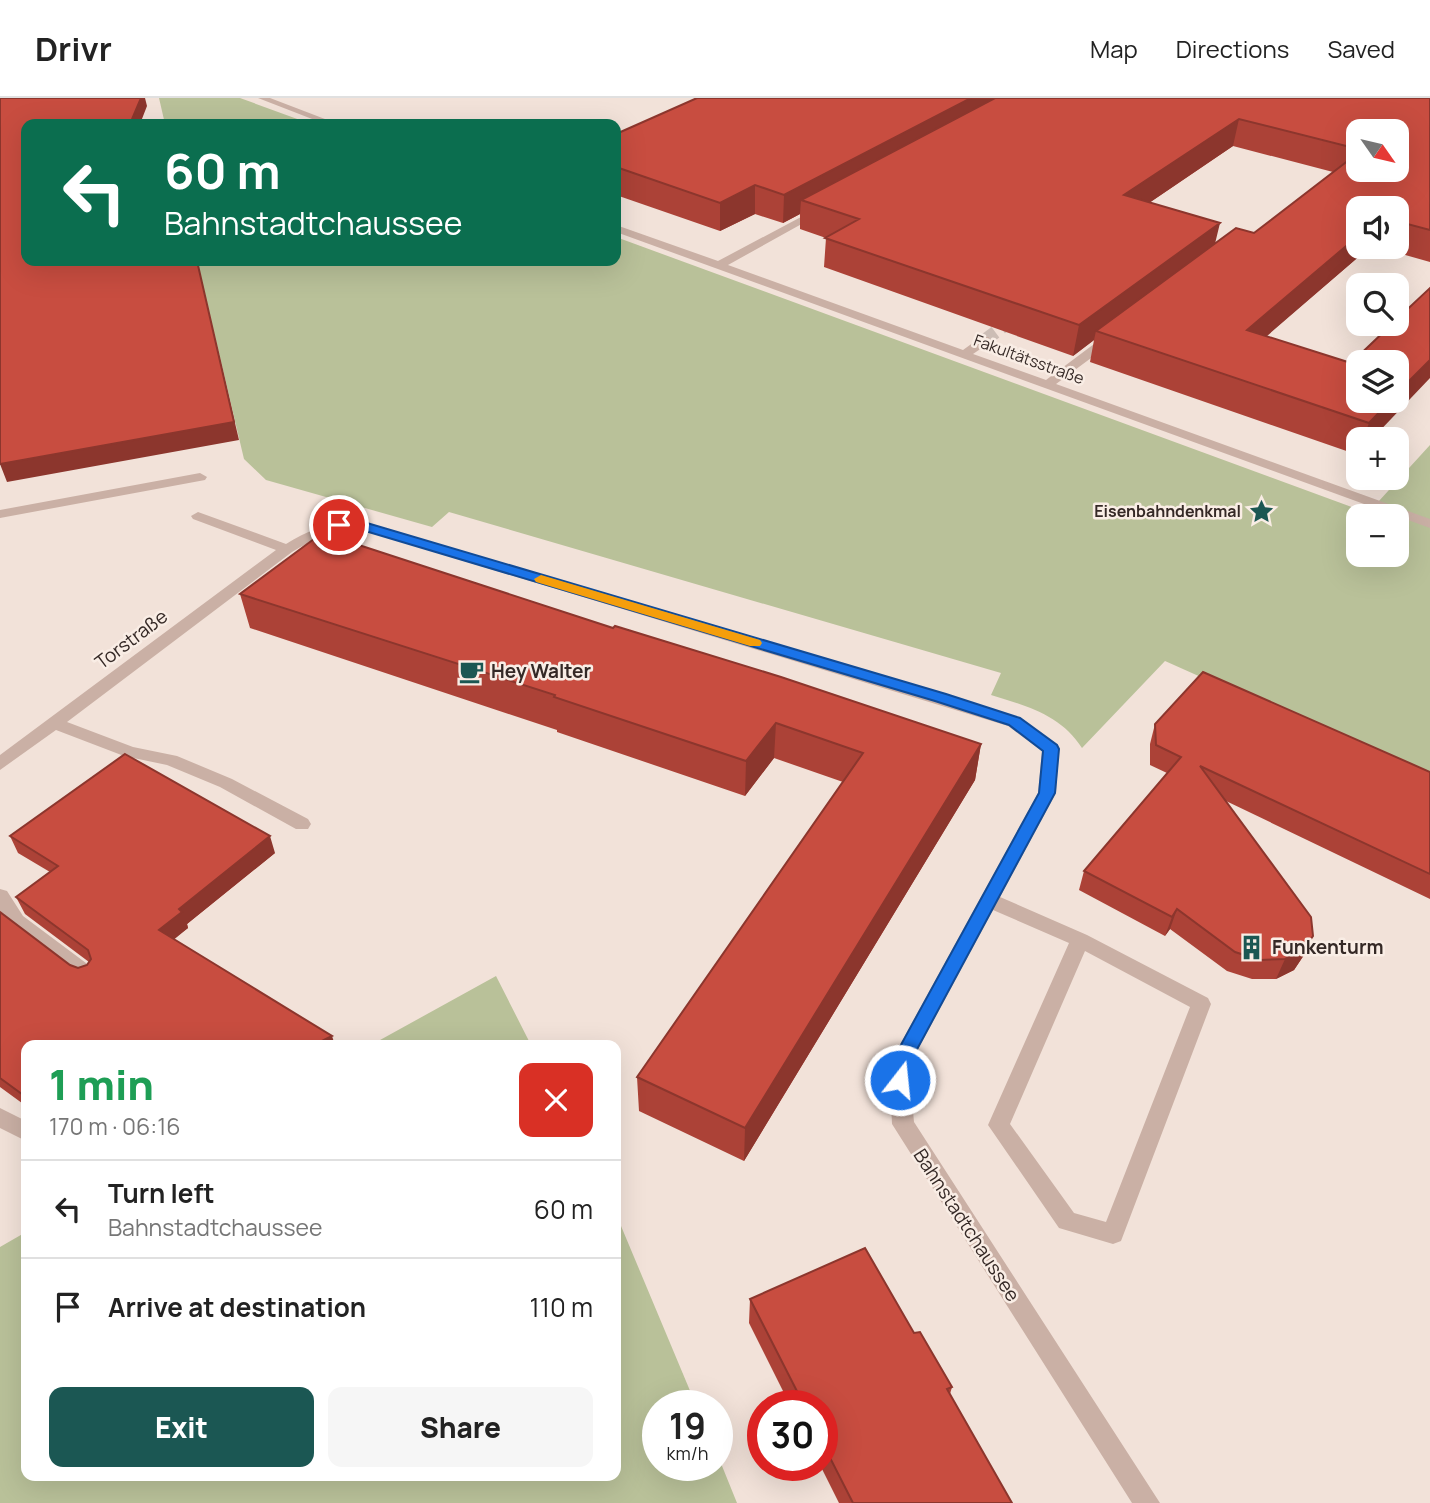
<!DOCTYPE html>
<meta charset="utf-8">
<style>
:root{--surface:#fff;--page:#f6f6f6;--text:#222;--muted:#767676;--line:#e0e0e0;--accent:#1b5753}
body{margin:0;font-family:Manrope,sans-serif;background:var(--page);color:var(--text);height:100vh;display:flex;flex-direction:column;font-size:26px;white-space:nowrap}
*{box-sizing:border-box;margin:0}
p{font-size:23px;color:var(--muted)}
.icon{flex:none;width:38px;height:38px;fill:none;stroke:currentColor;stroke-width:2;stroke-linecap:round;stroke-linejoin:round}
.map{position:relative;flex:1;overflow:hidden}
.side{position:absolute;left:21px;top:942px;width:600px;height:441px;display:flex;flex-direction:column;background:var(--surface);border-radius:14px;box-shadow:0 7px 28px #0002}
.side>*{flex:none}
.top-card{position:absolute;left:21px;top:21px;width:600px;height:147px;border-radius:14px;box-shadow:0 7px 28px #0002;background:#0b6e4f;color:#fff;overflow:hidden}
.needle{width:46px;rotate:124deg}
.fabs{position:absolute;left:1346px;top:21px;display:grid;gap:14px}
.fabs a{display:grid;place-items:center;width:63px;height:63px;border-radius:14px;background:var(--surface);box-shadow:0 7px 28px #0002;font-size:35px}
.speed{position:absolute;left:642px;top:1292px;display:flex;gap:14px;font-size:35px;font-weight:700;text-align:center}
.speed>*{display:grid;place-content:center;width:91px;height:91px;border-radius:50%;background:var(--surface);box-shadow:0 7px 28px #0002;line-height:1}
.speed small{font-size:18px;font-weight:400}
.speed .limit{border:10px solid #d22;background:#fff;color:#111}
.pin{position:absolute;display:grid;place-items:center;width:60px;height:60px;color:#fff;margin:-30px;border:4px solid #fff;border-radius:50%;box-shadow:0 2px 7px #0007}
.me{position:absolute;width:77px;margin:-38px;rotate:16deg;stroke-linejoin:round;filter:drop-shadow(0 0 5px #0008)}
.turn{display:flex;align-items:center;gap:24px;height:147px;padding:0 28px;font-size:32px}
.turn .icon{width:91px;height:91px;stroke-width:2.5}
.turn b{display:block;font-size:49px;line-height:60px}
.round{display:grid;place-items:center;flex:none;width:74px;height:74px;border-radius:14px;background:var(--page)}
.head{display:flex;align-items:center;justify-content:space-between;height:119px;padding:0 28px}
h1{font-size:42px;font-weight:800;line-height:52px;color:#1e9e55}
.button{display:flex;gap:14px;margin-top:auto;padding:14px 28px}
.button a{flex:1;height:80px;border-radius:14px;background:var(--accent);color:#fff;font-size:28px;font-weight:800;line-height:80px;text-align:center}
.button a+a{background:var(--page);color:var(--text)}
ul{padding:0;list-style:none}
li{display:flex;align-items:center;gap:21px;height:98px;padding:0 28px;border-top:2px solid var(--line)}
li div{flex:1}
li b{display:block;font-size:26px}
li em{font-style:normal}
header{display:flex;align-items:center;gap:42px;box-sizing:border-box;height:98px;padding:0 35px;background:var(--surface);border-bottom:2px solid var(--line)}
header strong{font-size:33px}
nav{display:flex;gap:38px;margin-inline-start:auto;font-size:24px}
.map>svg:first-child{display:block}
.green{fill:#b9c199;fill-rule:evenodd}
.lines{fill:none;stroke-linecap:round;stroke-linejoin:round}
.minor-tunnel-far1{stroke:#ccbdb5;stroke-width:10;stroke-dasharray:10 5;stroke-linecap:butt}
.minor-tunnel{stroke:#ccbdb5;stroke-width:13;stroke-dasharray:13 7;stroke-linecap:butt}
.minor{fill:#cab0a5;fill-rule:evenodd}
.wall{fill:#ac4237;fill-rule:evenodd}
.shaded-wall{fill:#8c362d}
.building{fill:#c84d40;stroke:#8c362d;stroke-width:2}
.route{fill:#1a73e8;stroke:#114b97;stroke-width:2}
.slow{fill:#f59e0b}
.labels{text-anchor:middle;stroke-width:5;stroke-linejoin:round;paint-order:stroke}
.far-street-label{font-size:16px;fill:#352926;stroke:#f9ede5}
.far-poi-label{font-size:16px;font-weight:bold;fill:#352926;stroke:#f9ede5;text-anchor:end}
.street-label{font-size:19px;fill:#352926;stroke:#f9ede5}
.poi-label{font-size:19px;font-weight:bold;fill:#352926;stroke:#f9ede5;text-anchor:start}
</style>
<header>
<strong>Drivr</strong>
<nav><a>Map</a><a>Directions</a><a>Saved</a></nav>
</header>
<div class="map">
<svg width="1430" height="1405" viewBox="0 0 1430 1405">
<rect width="100%" height="100%" fill="#f2e2d9"/>
<path class="green" d="M159,0H240L311,26H165Z
M616,139L1368,415L1430,347V681L1165,563L1082,650C1061,617 1027,608 991,597L1001,575L449,414L432,429L266,382L244,361L197,163H616ZM1358,418H1396V457H1358Z
M496,878L531,947H371Z
M616,1116L696,1307H658V1367H718V1358L737,1405H0V1149L26,1134V1377H616Z"/>
<g class="lines">
<path class="minor-tunnel-far1" d="M1007,226L1019,217"/>
<path class="minor-tunnel" d="M985,242L1009,224"/>
<path class="minor" d="M258,0H270L338,26H325Z
M816,111L825,113L728,167L963,252L981,239H989V245L973,256L1046,282L1106,237H1114V243L1056,286L1430,421V430L616,134V127L718,163Z
M200,375L207,379L205,382L0,420V412Z
M198,414L286,446C310,431 340,419 368,425L1020,620L1057,647L1059,651L1056,695L1000,799L1087,837L1208,900L1211,906L1121,1143L1113,1146L1059,1130L988,1027L1069,845L993,812L916,955L910,982L914,1024L1160,1405H1132L892,1026L890,982L896,954L1038,695L1042,653L1008,628L362,432C335,432 315,440 292,454L67,624L133,649L177,658L232,681L308,721L311,726L308,731H296L220,689L167,667L124,658L56,632L0,672V657L276,452L193,421L191,418ZM1085,853L1190,909L1106,1124L1074,1115L1010,1026Z
M0,791L7,793L23,818L94,871L97,876L94,881L87,884L80,881L9,828L0,813Z
M0,1010L26,1023V1043L0,1030Z"/>
</g>
<path class="wall" d="M1430,0V164L1377,149H1396V110H1358V149H1370L1266,238L1351,265L1392,226L1372,341H1358V357L1090,264L1094,242L1073,258L824,169L826,140L800,131V116L783,125L755,116L720,133L616,97V36ZM1358,33L1396,72H1358ZM1233,48L1333,74L1254,135L1215,145L1149,105Z
M240,496L613,530L981,646L975,682L744,1063L639,1013L637,979L843,684L774,660L745,698L557,634V632L250,530Z
M1155,626L1430,674V801L1226,703L1304,857L1294,872L1276,881H1252L1227,873L1170,831L1165,838L1079,792L1084,773L1167,675L1150,667V646Z
M10,738L275,755L187,826L188,830L26,947V1008L0,989V814L70,867L78,870L87,867L89,864L25,816L16,799L50,774L18,755Z
M750,1201L914,1235L952,1289L950,1296L1012,1405H839L820,1367H822V1307H790L749,1225Z"/>
<path class="shaded-wall" d="M141,0H145L147,8L140,26H130Z
M971,0H1017L801,102L800,116L783,125L784,97Z
M1239,21L1233,48L1118,126L1124,97Z
M755,87V116L720,133V105Z
M1220,125L1213,154L1096,233L1094,242L1073,258L1079,227Z
M1358,138V149H1370L1238,263L1247,232Z
M197,163L239,342L7,384L0,366Z
M1430,262V280L1372,341H1363L1369,325L1390,303H1396V296Z
M776,625L774,660L745,698L746,663Z
M981,646L975,682L744,1063L745,1030Z
M270,738L275,755L187,826L188,830L166,848L159,832L179,811Z
M1177,811L1170,831L1165,838L1172,819Z
M1313,838L1304,857L1294,872L1276,881L1285,861Z
M332,938L335,947H314Z"/>
<path class="building" d="M0,0H141L130,26H26V163H197L234,324L0,366Z
M697,0H971L784,97L755,87L720,105L616,69V36Z
M995,0H1430V132L1396,123V110H1358V138L1247,232L1351,265L1392,226H1396V222L1430,190V262L1396,296V264H1358V303H1390L1369,325L1096,233L1236,130L1254,135L1358,55V72H1396V33H1358V51L1239,21L1124,97L1220,125L1079,227L825,140L859,121L801,102Z
M322,435L613,530L615,528L781,579L981,646L745,1030L637,979L863,655L776,625L746,663L554,599L555,597L240,496Z
M1203,574L1430,674V776L1200,668L1311,819L1313,838L1303,852L1285,861L1260,862L1235,854L1177,811L1172,819L1084,773L1181,659L1156,647L1155,626Z
M125,656L270,738L179,811L182,814L159,832L332,938L314,947H26V999L0,980V814L70,867L78,870L87,867L91,861L88,852L16,799L58,768L10,738Z
M865,1150L914,1235L920,1234L952,1289L947,1291L1012,1405H853L822,1344V1307H804L750,1201Z"/>
<path class="route" d="M339,423L367,425L946,596L1020,620L1057,647L1059,651L1055,695L915,955L906,988L900,990L893,988L890,982L897,954L1039,695L1043,653L1009,627L935,603L362,432L335,430V424Z"/>
<path class="slow" d="M541,477L760,542L762,545L760,548H750L536,484L534,481Z"/>
<defs>
<symbol id="sight-bare" viewBox="-9 -9 18 18"><path d="M0-6L1.8-2.2L6-1.7L2.9 1.2L3.7 5.4L0 3.3L-3.7 5.4L-2.9 1.2L-6-1.7L-1.8-2.2Z" fill="#1b5753" stroke="#f9ede5" stroke-width="2.5" paint-order="stroke"/></symbol>
<symbol id="cafe-bare" viewBox="-9 -9 18 18"><path d="M-5.5-4.5H6V0H3Q3 3.5 0 3.5H-2.5Q-5.5 3.5-5.5 0ZM3-3.2v2h1.7v-2ZM-6 4.5H4V6H-6Z" fill="#1b5753" stroke="#f9ede5" stroke-width="2.5" paint-order="stroke"/></symbol>
<symbol id="building-bare" viewBox="-9 -9 18 18"><path d="M-4-6H4V6H1V3H-1V6H-4ZM-2.5-4.3h1.7v1.8h-1.7ZM.8-4.3h1.7v1.8H.8ZM-2.5-1h1.7V.8h-1.7ZM.8-1h1.7V.8H.8Z" fill="#1b5753" stroke="#f9ede5" stroke-width="2.5" paint-order="stroke"/></symbol>
</defs>
<g fill-rule="evenodd">
<use href="#sight-bare" x="1244" y="396" width="35" height="35"/>
<use href="#cafe-bare" x="454" y="556" width="35" height="35"/>
<use href="#building-bare" x="1234" y="832" width="35" height="35"/>
</g>
<g class="labels">
<g class="far-street-label">
<text transform="translate(1029 261) rotate(20)" y="6">Fakultätsstraße</text>
</g>
<g class="far-poi-label">
<text x="1241" y="419">Eisenbahndenkmal</text>
</g>
<g class="street-label">
<text transform="translate(131 541) rotate(-37)" y="7">Torstraße</text>
<text transform="translate(967 1127) rotate(57)" y="7">Bahnstadtchaussee</text>
</g>
<g class="poi-label">
<text x="491" y="580">Hey Walter</text>
<text x="1272" y="856">Funkenturm</text>
</g>
</g>
</svg>
<div class="fabs">
<a><svg class="needle" viewBox="-14 -14 28 28"><path d="M0-13l5 13h-10z" fill="#e53935"/><path d="M0 13l5-13h-10z" fill="#767676"/></svg></a>
<a><svg class="icon" aria-label="sound" viewBox="0 0 24 24"><path d="M4 9h4l5-4v14l-5-4H4zM17 9q2 3 0 6"/></svg></a>
<a><svg class="icon" aria-label="search" viewBox="0 0 24 24"><circle cx="10" cy="10" r="6"/><path d="M15 15l6 6"/></svg></a>
<a><svg class="icon" aria-label="layers" viewBox="0 0 24 24"><path d="M12 4l9 5-9 5-9-5zM3 14l9 5 9-5"/></svg></a>
<a>+</a>
<a>−</a>
</div>
<div class="speed"><div>19<small>km/h</small></div><div class="limit">30</div></div>
<div class="pin" style="left:339px;top:427px;background:#d93025"><svg class="icon" aria-label="arrive" viewBox="0 0 24 24"><path d="M6 21V4h12l-3 4 3 4H6"/></svg></div>
<svg class="me" style="left:900px;top:982px" viewBox="-20 -20 40 40"><circle r="17" fill="#1a73e8" stroke="#fff" stroke-width="3"/><path d="M0-11L8 9 0 5-8 9z" fill="#fff"/></svg>
<div class="top-card">
<div class="turn"><svg class="icon" aria-label="left" viewBox="0 0 24 24"><path d="M17 20v-9H6M10 6l-5 5 5 5"/></svg><div><b>60 m</b>Bahnstadtchaussee</div></div>
</div>
<section class="side">
<div class="head"><div><h1>1 min</h1><p>170 m · 06:16</p></div><a class="round" style="background:#d93025;color:#fff"><svg class="icon" aria-label="close" viewBox="0 0 24 24"><path d="M6 6l12 12M18 6L6 18"/></svg></a></div>
<ul>
<li><svg class="icon" aria-label="left" viewBox="0 0 24 24"><path d="M17 20v-9H6M10 6l-5 5 5 5"/></svg><div><b>Turn left</b><p>Bahnstadtchaussee</p></div><em>60 m</em></li>
<li><svg class="icon" aria-label="arrive" viewBox="0 0 24 24"><path d="M6 21V4h12l-3 4 3 4H6"/></svg><div><b>Arrive at destination</b></div><em>110 m</em></li>
</ul>
<div class="button"><a>Exit</a><a>Share</a></div>
</section>
</div>
